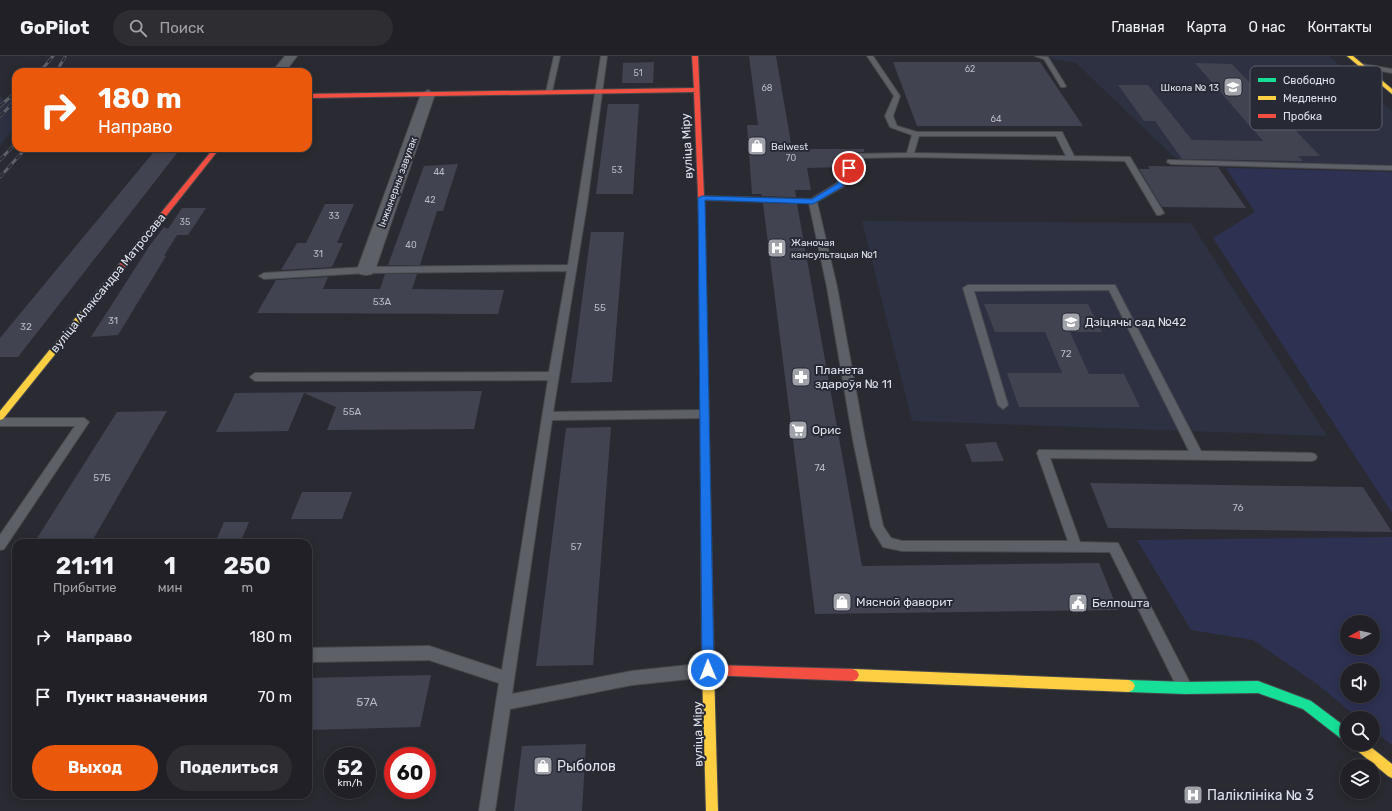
<!DOCTYPE html>
<html lang="ru">
<meta charset="utf-8">
<style>
:root{--surface:#202026;--page:#2d2d32;--text:#f1f3f6;--muted:#a2a3a7;--line:#3d3e43;--accent:#ea580c}
body{margin:0;font-family:Rubik,sans-serif;background:var(--page);color:var(--text);height:100vh;display:flex;flex-direction:column;font-size:15px;white-space:nowrap}
*{box-sizing:border-box;margin:0}
p{font-size:13px;color:var(--muted)}
.icon{flex:none;width:22px;height:22px;fill:none;stroke:currentColor;stroke-width:2;stroke-linecap:round;stroke-linejoin:round}
.map{position:relative;flex:1;overflow:hidden}
.drawer{position:absolute;left:12px;top:483px;width:300px;height:260px;display:flex;flex-direction:column;background:var(--surface);border-radius:12px;box-shadow:0 2px 10px #0003,0 0 0 1px var(--line)}
.drawer>*{flex:none}
.top-card{position:absolute;left:12px;top:12px;width:300px;height:84px;border-radius:12px;box-shadow:0 2px 10px #0003,0 0 0 1px var(--line);background:#ea580c;color:#fff;overflow:hidden}
.needle{width:26px;rotate:262deg}
.controls{position:absolute;left:1340px;top:559px;display:grid;gap:8px}
.controls a{display:grid;place-items:center;width:40px;height:40px;border-radius:50%;background:var(--surface);box-shadow:0 2px 10px #0003,0 0 0 1px var(--line);font-size:20px}
.speed{position:absolute;left:324px;top:691px;display:flex;gap:8px;font-size:20px;font-weight:700;text-align:center}
.speed>*{display:grid;place-content:center;width:52px;height:52px;border-radius:50%;background:var(--surface);box-shadow:0 2px 10px #0003,0 0 0 1px var(--line);line-height:1}
.speed small{font-size:10px;font-weight:400}
.speed .limit{border:6px solid #d22;background:#fff;color:#111}
.pin{position:absolute;display:grid;place-items:center;width:34px;height:34px;color:#fff;margin:-17px;border:2px solid #fff;border-radius:50%;box-shadow:0 1px 4px #0007}
.me{position:absolute;width:44px;margin:-22px;rotate:359deg;stroke-linejoin:round;filter:drop-shadow(0 0 3px #0008)}
.turn{display:flex;align-items:center;gap:14px;height:84px;padding:0 20px;font-size:18px}
.turn .icon{width:52px;height:52px;stroke-width:2.5}
.turn b{display:block;font-size:28px;line-height:34px}
.eta{display:flex;justify-content:space-evenly;align-items:center;height:68px;text-align:center}
.eta b{font-size:24px;font-weight:700;line-height:28px}
.cta{display:flex;gap:8px;margin-top:auto;padding:8px 20px}
.cta a{flex:1;height:46px;border-radius:24px;background:var(--accent);color:#fff;font-size:16px;font-weight:700;line-height:46px;text-align:center}
.cta a+a{background:var(--page);color:var(--text)}
ul{padding:0;list-style:none}
li{display:flex;align-items:center;gap:12px;height:60px;padding:0 20px}
li div{flex:1}
li b{display:block;font-size:15px}
li em{font-style:normal}
header{display:flex;align-items:center;gap:24px;box-sizing:border-box;height:56px;padding:0 20px;background:var(--surface);border-bottom:1px solid var(--line)}
header strong{font-size:19px}
nav{display:flex;gap:22px;margin-inline-start:auto;font-size:14px}
.search{width:280px;height:36px;background:var(--page);display:flex;align-items:center;gap:10px;box-sizing:border-box;padding:0 14px;border-radius:22px;color:var(--muted);font-size:15px}
.map>svg:first-child{display:block}
.built{fill:#2e3142}
.green{fill:#2e3252;fill-rule:evenodd}
.building{fill:#424351}
.lines{fill:none;stroke-linecap:round;stroke-linejoin:round}
.lane-casing{stroke:#48494e;stroke-width:2}
.street-casing{stroke:#48494e;stroke-width:2}
.fast-casing{stroke:#48494e;stroke-width:2}
.slow-casing{stroke:#48494e;stroke-width:2}
.jam-casing{stroke:#48494e;stroke-width:2}
.lane{fill:#5e6068;fill-rule:evenodd}
.street{fill:#5e6068;fill-rule:evenodd}
.fast{fill:#16e098;fill-rule:evenodd}
.slow{fill:#ffcf43;fill-rule:evenodd}
.jam{fill:#f24e42;fill-rule:evenodd}
.rail-casing{stroke:#5f6168;stroke-width:3}
.rail{stroke:#272935;stroke-width:2;stroke-dasharray:6;stroke-linecap:butt}
.route{fill:#1a73e8;stroke:#114b97}
.labels{text-anchor:middle;stroke-width:4;stroke-linejoin:round;paint-order:stroke}
.far-number-label{font-size:9px;fill:#b8bac3}
.far-poi-label{font-size:10px;fill:#e0e2e9;stroke:#272935;text-anchor:start}
.far-street-label{font-size:10px;fill:#e0e2e9;stroke:#272935}
.number-label{font-size:10px;fill:#b8bac3}
.street-label{font-size:12px;fill:#e0e2e9;stroke:#272935}
.poi-label{font-size:12px;fill:#e0e2e9;stroke:#272935;text-anchor:start}
.near-number-label{font-size:12px;fill:#b8bac3}
.near-poi-label{font-size:14px;fill:#e0e2e9;stroke:#272935;text-anchor:start}
.key{fill:#272935;stroke:#5e606b;stroke-width:1}
.key-label{font-size:11px;fill:#e0e2e9}
</style>
<header>
<strong>GoPilot</strong>
<div class="search"><svg class="icon" aria-label="search" viewBox="0 0 24 24"><circle cx="10" cy="10" r="6"/><path d="M15 15l6 6"/></svg>Поиск</div>
<nav><a>Главная</a><a>Карта</a><a>О нас</a><a>Контакты</a></nav>
</header>
<div class="map">
<svg width="1392" height="755" viewBox="0 0 1392 755">
<rect width="100%" height="100%" fill="#2a2b32"/>
<path class="built" d="M1050,0H1329L1392,55V109L1180,104L1173,100L1076,7L1052,3Z
M0,39L3,43L16,42V69L0,90Z
M862,165L1191,167L1327,380L912,365Z"/>
<path class="green" d="M1226,112L1392,116V457L1213,182L1255,156Z
M1392,481V689L1373,674V662H1358L1317,628L1253,584L1191,574L1137,484ZM1347,566H1373V592H1347ZM1347,614H1373V640H1347Z"/>
<path class="building" d="M749,0H776L792,93H864V96L853,97L844,111L807,112L811,134H795L796,141L762,140L761,138H752L747,69H758Z
M654,6L653,27H622L623,7Z
M893,6H1040L1083,70H917Z
M1195,7L1232,8L1320,100H1298L1303,105L1182,103L1155,65H1144L1118,29H1148L1192,84L1263,85Z
M608,48H639L633,138H596Z
M157,92H181L18,301H0V282Z
M458,108L443,155H437L420,209H388L424,110Z
M1148,110L1218,111L1246,152L1162,151L1139,113H1150Z
M763,147L797,148L862,510L1099,507L1118,554L815,558Z
M325,148H354L337,187H343L332,211L281,214L297,187H306Z
M182,152H206L188,179H177L164,200H166L118,279L91,281L150,189L164,171L168,173Z
M591,176H624L612,326L571,327Z
M385,218H417L412,233L504,234L498,258L257,257L276,224L328,221L323,233H380Z
M984,248H1088L1102,276H1070L1089,318H1124L1140,351H1019L1007,317H1062L1045,276H995Z
M482,335L474,373L327,374L336,351L304,337L288,375L216,376L235,337Z
M167,355L91,487H34L117,356Z
M611,371L593,609L536,610L566,372Z
M996,386L1004,405L972,406L965,388Z
M1090,427L1363,431L1392,476L1108,472Z
M302,436H352L342,463H291Z
M224,466H249L240,487H215Z
M431,619L420,671L308,674V622Z
M586,688L582,755H514L522,690Z"/>
<g class="lines">
<defs>
<path id="lane" d="M554,0H560L552,36L549,38L546,36Z
M601,0H607L587,148L553,356L704,354L709,358L704,362L552,364L512,638L632,615L708,607L713,609L715,614L713,619L708,621L632,629L510,653L495,755H479L499,627L429,604L308,606V592L429,590L502,614L548,324L255,325L250,321L255,317L549,316L567,215L366,217L264,223L259,220L264,217L366,211L568,209Z
M867,0H873L900,40L893,60L897,70L917,76H1062L1074,100L1130,101L1164,157L1160,159H1157L1125,105L910,101L860,102L843,131L817,146L837,231L865,384L883,470L891,482L902,485H1068L1037,397L1039,394L1189,395L1109,234L974,235L1008,349L1003,353L998,349L963,232L968,229H1115L1201,395L1311,397L1315,398L1317,401L1315,404L1311,405L1050,402L1080,486L1118,487L1189,625L1191,630L1189,635L1184,637L1179,635L1110,496L902,495L883,491L871,471L853,384L827,231L809,147L702,144L698,142L702,140L811,143L837,127L854,98L907,97L912,79L890,71L885,60L894,40ZM919,80H1056L1066,100L914,97Z
M1035,0L1048,1L1066,30L1065,31H1061L1044,3Z
M1362,8L1392,13V17L1360,11V9Z
M1168,104L1392,110V114L1171,108L1167,106Z
M0,362H84L89,366L4,493L0,494V479L75,370H0Z"/>
<path id="street" d="M285,0H297L285,16H272Z
M428,34L435,38L375,214L372,218L366,219L360,218L357,214L421,38Z"/>
<path id="fast" d="M1129,624L1185,626L1258,625L1311,645L1347,672V686L1343,684L1303,653L1258,637L1185,638L1129,636L1125,634L1123,630L1125,626Z"/>
<path id="slow" d="M1347,0H1353L1392,33V38Z
M702,162L705,164L711,473L710,476L706,477L702,476L701,473L699,164Z
M99,233H102L106,235L3,363L0,364V355Z
M708,609L712,610L714,614L718,755H706L702,614L704,610Z
M853,613L1129,624L1133,626L1135,630L1133,634L1129,636L853,625L849,623L847,619L849,615Z
M1352,688H1367L1392,708V722L1388,720L1354,692Z"/>
<path id="jam" d="M692,0H698L705,164L702,166L699,164L694,36L308,42V38L694,32Z
M214,92H220L105,237H99V233Z
M706,469L710,470L711,473L714,609L853,613L857,615L859,619L857,623L853,625L708,619L704,618L702,614L701,473L702,470Z"/>
</defs>
<use href="#lane" class="lane-casing"/>
<use href="#street" class="street-casing"/>
<use href="#fast" class="fast-casing"/>
<use href="#slow" class="slow-casing"/>
<use href="#jam" class="jam-casing"/>
<use href="#lane" class="lane"/>
<use href="#street" class="street"/>
<use href="#fast" class="fast"/>
<use href="#slow" class="slow"/>
<use href="#jam" class="jam"/>
<defs>
<path id="rail" d="M40,16L53,0
M56,16L65,1
M0,50L16,36
M0,60L16,44
M0,104L16,87
M0,121L26,92"/>
</defs>
<use href="#rail" class="rail-casing"/>
<use href="#rail" class="rail"/>
</g>
<path class="route" d="M849,110L852,112L842,131L813,148L705,144L714,614L712,618L708,620L704,618L702,614L698,142L702,140L812,143L837,128L846,112Z"/>
<defs>
<symbol id="school-square" viewBox="-11 -11 22 22"><rect x="-9" y="-9" width="18" height="18" rx="4" fill="#a0a2a9" stroke="#272935"/><path d="M0-5L7-2L0 1L-7-2ZM-4 1L0 2.5L4 1V4Q0 6-4 4Z" fill="#fff"/></symbol>
<symbol id="shop-square" viewBox="-11 -11 22 22"><rect x="-9" y="-9" width="18" height="18" rx="4" fill="#a0a2a9" stroke="#272935"/><path d="M-5-2.5h2.3a2.7 3.5 0 0 1 5.4 0H5L5.5 6h-11ZM-1.5-2.5h3a1.5 2.3 0 0 0-3 0Z" fill="#fff"/></symbol>
<symbol id="hospital-square" viewBox="-11 -11 22 22"><rect x="-9" y="-9" width="18" height="18" rx="4" fill="#a0a2a9" stroke="#272935"/><path d="M-5-5h3v3.5h4V-5h3V5h-3V1.5h-4V5h-3Z" fill="#fff"/></symbol>
<symbol id="pharmacy-square" viewBox="-11 -11 22 22"><rect x="-9" y="-9" width="18" height="18" rx="4" fill="#a0a2a9" stroke="#272935"/><path d="M-2-6h4v4h4v4h-4v4h-4v-4h-4v-4h4Z" fill="#fff"/></symbol>
<symbol id="supermarket-square" viewBox="-11 -11 22 22"><rect x="-9" y="-9" width="18" height="18" rx="4" fill="#a0a2a9" stroke="#272935"/><path d="M-6-5.5h2.5l.6 2H6L4.5 2H-2.5L-4.4-4H-6ZM-1.5 3.2a1.3 1.3 0 1 0 .1 0ZM3 3.2a1.3 1.3 0 1 0 .1 0Z" fill="#fff"/></symbol>
<symbol id="civic-square" viewBox="-11 -11 22 22"><rect x="-9" y="-9" width="18" height="18" rx="4" fill="#a0a2a9" stroke="#272935"/><path d="M-.6-6.5H3V-4.5H.6V-3L4-1V1h2V6H-6V1h2V-1L-.6-3ZM-1.2 2.5V6h2.4V2.5Z" fill="#fff"/></symbol>
</defs>
<g fill-rule="evenodd">
<use href="#school-square" x="1222" y="20" width="22" height="22"/>
<use href="#shop-square" x="746" y="79" width="22" height="22"/>
<use href="#hospital-square" x="766" y="181" width="22" height="22"/>
<use href="#school-square" x="1060" y="255" width="22" height="22"/>
<use href="#pharmacy-square" x="790" y="310" width="22" height="22"/>
<use href="#supermarket-square" x="787" y="363" width="22" height="22"/>
<use href="#shop-square" x="831" y="535" width="22" height="22"/>
<use href="#civic-square" x="1067" y="536" width="22" height="22"/>
<use href="#shop-square" x="532" y="699" width="22" height="22"/>
<use href="#hospital-square" x="1182" y="728" width="22" height="22"/>
</g>
<g class="labels">
<g class="far-number-label">
<text x="970" y="16">62</text>
<text x="638" y="20">51</text>
<text x="767" y="35">68</text>
<text x="996" y="66">64</text>
<text x="791" y="105">70</text>
<text x="617" y="117">53</text>
<text x="439" y="119">44</text>
<text x="430" y="147">42</text>
<text x="334" y="163">33</text>
<text x="185" y="169">35</text>
<text x="411" y="192">40</text>
</g>
<g class="far-poi-label">
<text x="1219" y="35" text-anchor="end">Школа № 13</text>
<text x="771" y="94">Belwest</text>
<text x="791" y="190">Жаночая<tspan x="791" dy="12">кансультацыя №1</tspan></text>
</g>
<g class="far-street-label">
<text transform="translate(397 126) rotate(-70)" y="4">Інжынерны завулак</text>
</g>
<g class="number-label">
<text x="318" y="201">31</text>
<text x="382" y="249">53А</text>
<text x="600" y="255">55</text>
<text x="113" y="268">31</text>
<text x="26" y="274">32</text>
<text x="1066" y="301">72</text>
<text x="352" y="359">55А</text>
<text x="820" y="415">74</text>
<text x="102" y="425">57Б</text>
<text x="1238" y="455">76</text>
<text x="576" y="494">57</text>
</g>
<g class="street-label">
<text transform="translate(687 90) rotate(-93)" y="4">вуліца Міру</text>
<text transform="translate(108 227) rotate(-51)" y="4">вуліца Аляксандра Матросава</text>
<text transform="translate(698 678) rotate(-91)" y="4">вуліца Міру</text>
</g>
<g class="poi-label">
<text x="1085" y="270">Дзіцячы сад №42</text>
<text x="815" y="318">Планета<tspan x="815" dy="14">здароўя № 11</tspan></text>
<text x="812" y="378">Орис</text>
<text x="856" y="550">Мясной фаворит</text>
<text x="1092" y="551">Белпошта</text>
</g>
<g class="near-number-label">
<text x="367" y="650">57А</text>
</g>
<g class="near-poi-label">
<text x="557" y="715">Рыболов</text>
<text x="1207" y="744">Паліклініка № 3</text>
</g>
</g>
<rect x="1250" y="10" width="132" height="64" rx="6" class="key"/>
<rect x="1258" y="22" width="18" height="4" fill="#16e098"/>
<rect x="1258" y="40" width="18" height="4" fill="#ffcf43"/>
<rect x="1258" y="58" width="18" height="4" fill="#f24e42"/>
<g class="key-label">
<text x="1283" y="28">Свободно</text>
<text x="1283" y="46">Медленно</text>
<text x="1283" y="64">Пробка</text>
</g>
</svg>
<div class="controls">
<a><svg class="needle" viewBox="-14 -14 28 28"><path d="M0-13l5 13h-10z" fill="#e53935"/><path d="M0 13l5-13h-10z" fill="#a2a3a7"/></svg></a>
<a><svg class="icon" aria-label="sound" viewBox="0 0 24 24"><path d="M4 9h4l5-4v14l-5-4H4zM17 9q2 3 0 6"/></svg></a>
<a><svg class="icon" aria-label="search" viewBox="0 0 24 24"><circle cx="10" cy="10" r="6"/><path d="M15 15l6 6"/></svg></a>
<a><svg class="icon" aria-label="layers" viewBox="0 0 24 24"><path d="M12 4l9 5-9 5-9-5zM3 14l9 5 9-5"/></svg></a>
</div>
<div class="speed"><div>52<small>km/h</small></div><div class="limit">60</div></div>
<div class="pin" style="left:849px;top:112px;background:#d93025"><svg class="icon" aria-label="arrive" viewBox="0 0 24 24"><path d="M6 21V4h12l-3 4 3 4H6"/></svg></div>
<svg class="me" style="left:708px;top:614px" viewBox="-20 -20 40 40"><circle r="17" fill="#1a73e8" stroke="#fff" stroke-width="3"/><path d="M0-11L8 9 0 5-8 9z" fill="#fff"/></svg>
<div class="top-card">
<div class="turn"><svg class="icon" aria-label="right" viewBox="0 0 24 24"><path d="M7 20v-9h11M14 6l5 5-5 5"/></svg><div><b>180 m</b>Направо</div></div>
</div>
<section class="drawer">
<div class="eta">
<div><b>21:11</b><p>Прибытие</p></div>
<div><b>1</b><p>мин</p></div>
<div><b>250</b><p>m</p></div>
</div>
<ul>
<li><svg class="icon" aria-label="right" viewBox="0 0 24 24"><path d="M7 20v-9h11M14 6l5 5-5 5"/></svg><div><b>Направо</b></div><em>180 m</em></li>
<li><svg class="icon" aria-label="arrive" viewBox="0 0 24 24"><path d="M6 21V4h12l-3 4 3 4H6"/></svg><div><b>Пункт назначения</b></div><em>70 m</em></li>
</ul>
<div class="cta"><a>Выход</a><a>Поделиться</a></div>
</section>
</div>
